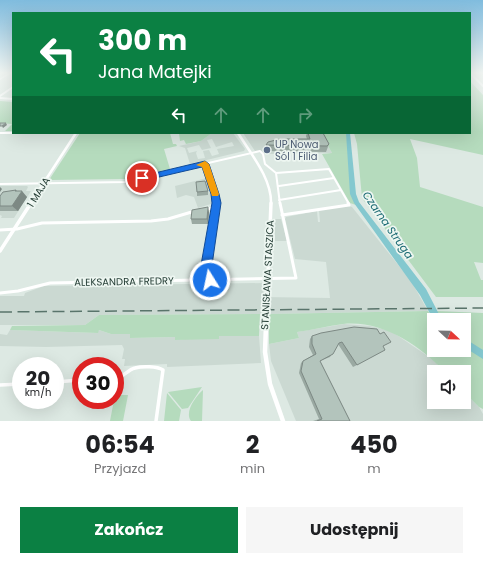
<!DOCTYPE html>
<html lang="pl">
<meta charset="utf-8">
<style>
:root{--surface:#fff;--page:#f6f6f6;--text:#202124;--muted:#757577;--accent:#0b8043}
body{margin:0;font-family:Poppins,sans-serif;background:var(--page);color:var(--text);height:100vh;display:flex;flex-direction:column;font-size:15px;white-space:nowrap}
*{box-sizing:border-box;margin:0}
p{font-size:13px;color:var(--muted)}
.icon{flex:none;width:22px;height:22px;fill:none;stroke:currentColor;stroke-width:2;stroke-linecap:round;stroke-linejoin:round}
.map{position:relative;height:421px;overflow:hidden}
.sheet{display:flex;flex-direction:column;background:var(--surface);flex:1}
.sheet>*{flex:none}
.hud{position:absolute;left:12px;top:12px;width:459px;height:122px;border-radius:0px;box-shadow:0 4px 16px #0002;background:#0b8043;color:#fff;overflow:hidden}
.needle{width:26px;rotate:112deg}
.buttons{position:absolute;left:427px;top:313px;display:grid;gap:8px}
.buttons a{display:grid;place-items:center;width:44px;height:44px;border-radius:0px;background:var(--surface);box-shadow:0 4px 16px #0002;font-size:20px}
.speed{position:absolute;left:12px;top:357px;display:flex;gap:8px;font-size:20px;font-weight:700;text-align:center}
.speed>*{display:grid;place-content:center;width:52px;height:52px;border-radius:50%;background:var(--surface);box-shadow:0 4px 16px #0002;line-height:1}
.speed small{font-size:10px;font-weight:400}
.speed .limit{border:6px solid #d22;background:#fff;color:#111}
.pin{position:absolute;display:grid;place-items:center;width:34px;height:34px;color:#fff;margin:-17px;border:2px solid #fff;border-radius:50%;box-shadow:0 1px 4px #0007}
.me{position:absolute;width:44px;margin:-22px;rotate:350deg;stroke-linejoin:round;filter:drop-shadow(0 0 3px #0008)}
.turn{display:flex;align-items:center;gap:14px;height:84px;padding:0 20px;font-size:18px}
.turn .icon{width:52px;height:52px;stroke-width:2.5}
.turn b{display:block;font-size:28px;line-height:34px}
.lanes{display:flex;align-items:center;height:38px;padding:0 20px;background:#0003;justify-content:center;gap:20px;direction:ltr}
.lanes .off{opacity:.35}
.eta{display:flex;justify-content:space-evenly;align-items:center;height:68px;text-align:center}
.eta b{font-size:24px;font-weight:700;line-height:28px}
.button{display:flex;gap:8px;margin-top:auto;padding:8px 20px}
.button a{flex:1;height:46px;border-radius:0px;background:var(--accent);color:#fff;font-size:16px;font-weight:700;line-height:46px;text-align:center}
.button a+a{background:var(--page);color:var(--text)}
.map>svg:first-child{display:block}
.built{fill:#cbd9d2;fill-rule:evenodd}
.green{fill:#b5dbbd}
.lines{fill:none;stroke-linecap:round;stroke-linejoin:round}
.river{fill:#84c8cf;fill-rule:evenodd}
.minor-far3{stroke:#fff;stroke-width:1.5}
.minor-far2{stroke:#fff;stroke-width:2}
.minor-far1{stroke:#fff;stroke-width:3}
.minor{stroke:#fff;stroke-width:3.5}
.tertiary-far3{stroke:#fff;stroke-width:2}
.tertiary-far2{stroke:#fff;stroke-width:2.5}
.tertiary-far1{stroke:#fff;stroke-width:3.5}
.tertiary{stroke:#fff;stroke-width:4.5}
.rail{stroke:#59746b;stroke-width:1.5;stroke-dasharray:12 5.5;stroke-linecap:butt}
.wall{fill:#9aa9a2}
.shaded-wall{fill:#7d8984}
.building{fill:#b3c4bc;stroke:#7d8984}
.route{fill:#1a73e8;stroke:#114b97}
.slow{fill:#f59e0b}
.service-dot{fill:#5c6f8a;stroke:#edf6f1;stroke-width:1.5}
.labels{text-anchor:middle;stroke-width:3.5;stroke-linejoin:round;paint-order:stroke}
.service-label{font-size:10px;fill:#4e5e75;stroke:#edf6f1;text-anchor:start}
.street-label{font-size:10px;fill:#1f3830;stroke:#edf6f1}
.water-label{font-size:11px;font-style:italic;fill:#1a6a73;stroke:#edf6f1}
</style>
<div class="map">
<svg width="483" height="421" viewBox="0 0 483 421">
<rect width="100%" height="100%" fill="#dde9e3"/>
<path class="built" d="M212,133H233L245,149L244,151L190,164L185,148L179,146L201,141ZM212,139L216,147L232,142L234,146L217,149L219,154L212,156L209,150L203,151L205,158L198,159L196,153L197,151L189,153L187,148L199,145L202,150L211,148L207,140Z
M243,133H321L332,153L267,154L255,151Z
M207,178L213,193L214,203L198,208L194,197L186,195L177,198L175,186Z
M0,186H27L28,187L26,191H31L14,218H1L2,216L0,215Z
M348,206L352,207L411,281L428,311L269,314L99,315L85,325H0V296H24L25,293L44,286L264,283L263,297L330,298L326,262L295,259L285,219L286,217L317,211L318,222H320L319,210Z
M275,219H281L287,241H275Z
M344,324L370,326L391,331L432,359L445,372H434V402H464V392L479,407L483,414V421H296L271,361L269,344L299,338L297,332Z
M10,330L97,333L99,330L111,334H130V338L176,337L175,340L219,336H259L261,363L167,367V364L124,366L125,359H122L124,349L122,345L46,347L0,346V334L7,335Z"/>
<path class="green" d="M470,81L483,95V155L410,139L417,158L420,187L483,207V263L474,262L481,280H483V297H436L362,198L357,144L354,133H470Z
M0,101L13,102V131H5L12,124L0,123Z
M80,133H170L173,144H176L177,146L164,149L170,169L125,179L49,180Z
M179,133H212L201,141L186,144L184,140L180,141Z
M321,133H347L352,194L356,205L350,203L322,154L332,153Z
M428,311L435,320L434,350H464V345L483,358V409L479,407L464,392V372H445C419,345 382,320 343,324C328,326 312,330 297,332L299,338L269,344V314Z
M437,311L483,313V352L464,340V320H442Z
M260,314L259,336H219V339L175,340V337L130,338V334H111L99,330L98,333L10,330L12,326L85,325L99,315Z
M202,387L188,408L182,409L168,392Z
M203,390L202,421H191C184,412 196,396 203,390Z
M167,393L181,410L179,421H164Z
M115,395H128L123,421H110Z"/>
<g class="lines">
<path class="river" d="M346,133H350L356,194L359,202L426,289L442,320L434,321L420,295L354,203L350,194Z
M464,338L483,350V359L464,347Z"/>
<path class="minor-far3" d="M0,79L10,73"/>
<path class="minor-far2" d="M0,133H75
M205,164L215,194L216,204
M276,173L329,169L349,204
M0,184L126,182L260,151L263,154L265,164L276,173L280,204
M279,186L334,178
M279,200L341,190"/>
<path class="minor-far1" d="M206,209L215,208
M282,215L349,205L348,203
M0,230L17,229L42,223L151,221L168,219L195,211
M210,279L207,265L216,203
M0,293L18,291L50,283L296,278L280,203"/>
<path class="minor" d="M115,378C123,378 127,370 135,368C142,366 157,366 163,370L156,421
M55,382L81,380
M0,385L21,384"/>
<path class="tertiary-far3" d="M470,73L483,86
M0,96L13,87
M0,98L13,99"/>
<path class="tertiary-far2" d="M238,133C251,154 272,179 271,204
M30,204L76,133"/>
<path class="tertiary-far1" d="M0,251L31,203
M267,299L271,203"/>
<path class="tertiary" d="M267,298L265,352L270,384L283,421"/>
<path class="rail" d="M0,312L483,308"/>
</g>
<path class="wall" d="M307,133H323L329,144L326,152L266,151V145L307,139L306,136Z
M18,191L27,197L18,211H0V196Z
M208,191V195L197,196V192Z
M209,212L208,224H192L191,219Z
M312,336L383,346L357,365L353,367L338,344L330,357L320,361L350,421H313L319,419L299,373L301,363L303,361L313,355L309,347L310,339Z"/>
<path class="shaded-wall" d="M6,123L7,125L3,128L2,126Z
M133,183L134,189L131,190L130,187Z
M0,187L2,189L0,192Z
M16,190L20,194L22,191L27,197L18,211L12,206L15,191Z
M208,207L209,212L208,224L207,219Z"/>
<path class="building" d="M0,123H6L2,126H0Z
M308,133H323L329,144L327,146L266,145L268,142L280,139H310Z
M205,181L208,191L197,192L196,182Z
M129,183H133V186L130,187Z
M16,190L15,191H22L12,206H0V196L3,192Z
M208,207L207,219H191L192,210Z
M354,327L377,329L380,334L384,332L391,342L383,346L385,350L357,365L342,342L339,343L333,354L320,361L350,421H317L322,419L301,371L303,361L316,354L312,344V336L321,333Z"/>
<linearGradient id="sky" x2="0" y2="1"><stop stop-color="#80bcde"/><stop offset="0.55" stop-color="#f0f5f2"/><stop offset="1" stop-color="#f0f5f2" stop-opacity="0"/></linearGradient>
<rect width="483" height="132" fill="url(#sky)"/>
<path class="route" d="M205,161L209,164L219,194L221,203L212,265L216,280L214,283L210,285L207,283L201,265L212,203L211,194L202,167L142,181L138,178L142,176Z"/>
<path class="slow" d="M205,161L209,164L219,194L218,196H212L202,167L196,165Z"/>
<circle class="service-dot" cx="267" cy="150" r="4"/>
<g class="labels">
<g class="service-label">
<text x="275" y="148">UP Nowa<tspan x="275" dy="12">Sól 1 Filia</tspan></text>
</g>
<g class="street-label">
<text transform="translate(38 192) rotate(-58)" y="4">1 MAJA</text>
<text transform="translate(267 275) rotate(-87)" y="4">STANISŁAWA STASZICA</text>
<text transform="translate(124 281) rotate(-1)" y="4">ALEKSANDRA FREDRY</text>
</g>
<g class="water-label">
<text transform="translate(388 225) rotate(55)" y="4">Czarna Struga</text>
</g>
</g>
</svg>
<div class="buttons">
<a><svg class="needle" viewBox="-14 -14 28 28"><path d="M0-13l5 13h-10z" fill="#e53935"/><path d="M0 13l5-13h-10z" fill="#757577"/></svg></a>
<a><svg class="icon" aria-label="sound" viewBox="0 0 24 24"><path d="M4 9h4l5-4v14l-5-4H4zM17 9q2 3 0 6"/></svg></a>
</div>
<div class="speed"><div>20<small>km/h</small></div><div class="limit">30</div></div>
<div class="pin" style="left:142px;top:178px;background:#d93025"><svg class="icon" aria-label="arrive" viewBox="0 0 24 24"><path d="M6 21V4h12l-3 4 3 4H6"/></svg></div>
<svg class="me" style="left:210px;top:280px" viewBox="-20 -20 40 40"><circle r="17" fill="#1a73e8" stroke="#fff" stroke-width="3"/><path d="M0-11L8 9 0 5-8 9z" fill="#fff"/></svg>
<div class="hud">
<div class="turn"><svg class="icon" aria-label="left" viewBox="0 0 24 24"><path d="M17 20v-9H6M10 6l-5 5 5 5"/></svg><div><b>300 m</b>Jana Matejki</div></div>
<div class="lanes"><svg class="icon" aria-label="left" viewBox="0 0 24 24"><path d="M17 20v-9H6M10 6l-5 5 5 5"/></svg><svg class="icon off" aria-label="ahead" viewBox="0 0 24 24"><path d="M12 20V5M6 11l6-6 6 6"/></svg><svg class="icon off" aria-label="ahead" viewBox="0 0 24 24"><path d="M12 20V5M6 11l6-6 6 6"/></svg><svg class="icon off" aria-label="right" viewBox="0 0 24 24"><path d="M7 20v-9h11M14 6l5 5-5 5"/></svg></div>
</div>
</div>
<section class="sheet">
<div class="eta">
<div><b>06:54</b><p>Przyjazd</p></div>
<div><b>2</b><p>min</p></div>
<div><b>450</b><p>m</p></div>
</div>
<div class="button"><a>Zakończ</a><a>Udostępnij</a></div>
</section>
